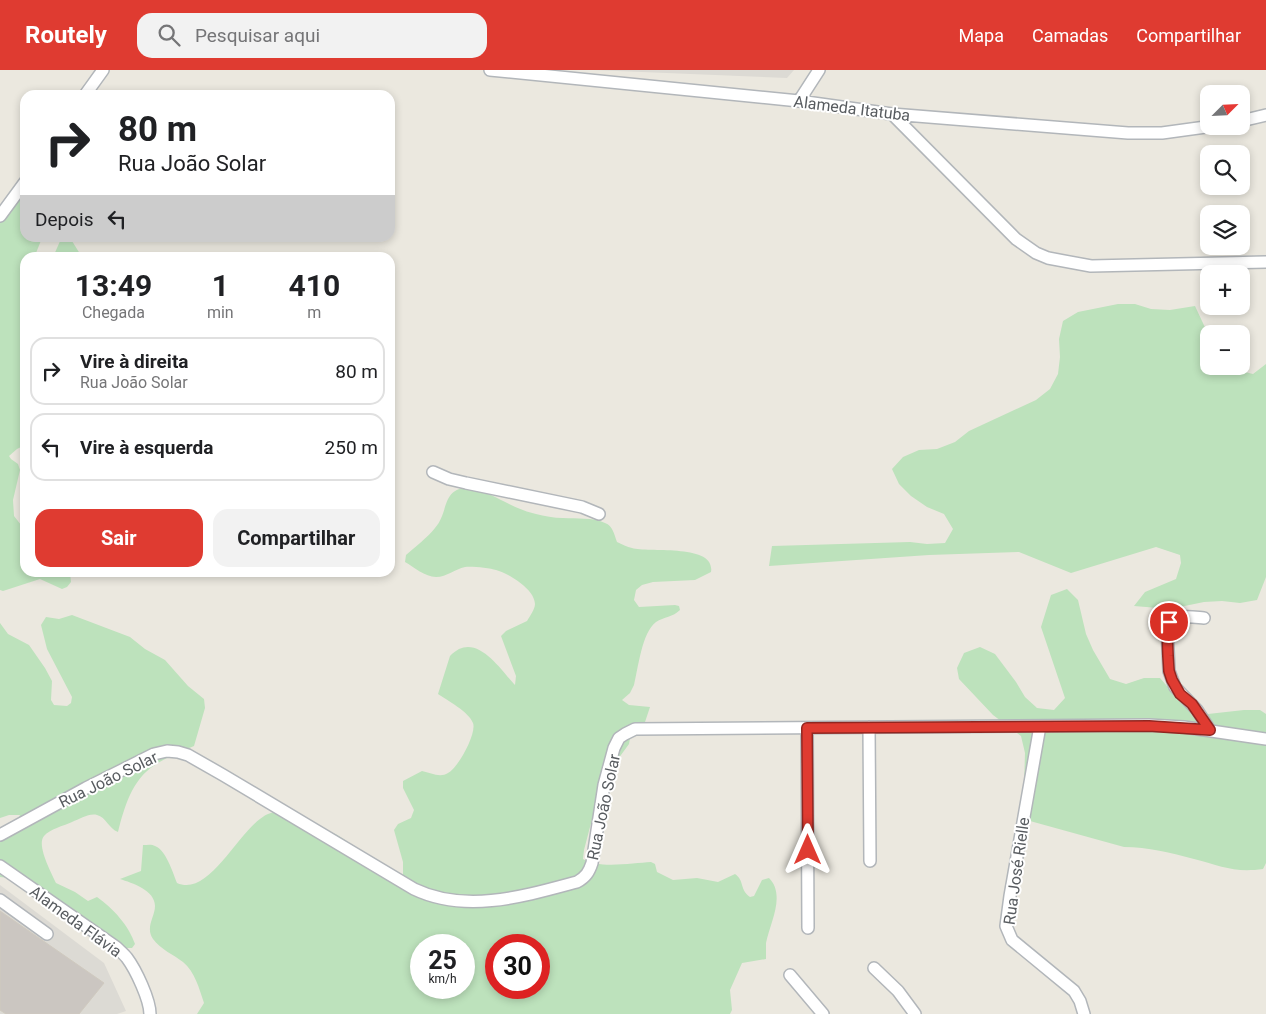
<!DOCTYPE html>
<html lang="pt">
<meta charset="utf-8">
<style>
:root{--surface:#fff;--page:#f2f2f2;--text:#202124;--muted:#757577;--line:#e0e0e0;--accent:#df3b31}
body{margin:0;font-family:Roboto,sans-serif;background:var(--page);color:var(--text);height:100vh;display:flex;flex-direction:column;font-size:19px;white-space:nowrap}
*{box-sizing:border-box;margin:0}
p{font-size:16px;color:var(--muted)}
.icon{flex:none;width:28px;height:28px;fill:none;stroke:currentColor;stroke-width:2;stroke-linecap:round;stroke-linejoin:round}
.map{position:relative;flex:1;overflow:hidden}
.panel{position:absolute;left:20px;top:182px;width:375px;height:325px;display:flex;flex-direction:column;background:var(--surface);border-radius:15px;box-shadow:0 2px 8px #0003}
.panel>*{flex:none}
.top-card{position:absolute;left:20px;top:20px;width:375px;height:152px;border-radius:15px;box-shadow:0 2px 8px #0003;background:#fff;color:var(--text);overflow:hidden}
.needle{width:32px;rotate:66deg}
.buttons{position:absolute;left:1200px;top:15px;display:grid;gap:10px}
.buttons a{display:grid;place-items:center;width:50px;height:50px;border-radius:10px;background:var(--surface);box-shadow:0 2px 8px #0003;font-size:25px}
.speed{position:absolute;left:410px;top:864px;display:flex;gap:10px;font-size:25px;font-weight:700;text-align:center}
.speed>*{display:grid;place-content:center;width:65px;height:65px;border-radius:50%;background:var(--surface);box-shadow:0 2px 8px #0003;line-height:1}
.speed small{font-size:12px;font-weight:400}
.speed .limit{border:8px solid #d22;background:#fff;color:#111}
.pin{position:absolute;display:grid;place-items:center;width:42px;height:42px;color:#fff;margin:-21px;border:2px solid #fff;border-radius:50%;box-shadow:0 1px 5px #0007}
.me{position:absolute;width:55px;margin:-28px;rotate:0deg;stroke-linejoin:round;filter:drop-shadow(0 0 4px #0008)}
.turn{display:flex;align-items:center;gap:18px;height:105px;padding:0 15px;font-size:22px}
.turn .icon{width:65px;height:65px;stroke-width:2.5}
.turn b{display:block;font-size:35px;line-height:42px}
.then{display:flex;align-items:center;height:48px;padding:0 15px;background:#0003;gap:10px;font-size:19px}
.eta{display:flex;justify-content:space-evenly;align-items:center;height:85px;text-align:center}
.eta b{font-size:30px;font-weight:700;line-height:35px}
.primary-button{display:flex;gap:10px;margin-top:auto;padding:10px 15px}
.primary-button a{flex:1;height:58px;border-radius:15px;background:var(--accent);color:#fff;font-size:20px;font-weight:700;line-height:58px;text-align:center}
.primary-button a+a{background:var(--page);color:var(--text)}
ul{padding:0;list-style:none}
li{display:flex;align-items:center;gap:15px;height:68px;margin:0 10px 8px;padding:0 5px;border:2px solid var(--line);border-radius:15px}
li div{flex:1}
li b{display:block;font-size:19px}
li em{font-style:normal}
header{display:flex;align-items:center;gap:30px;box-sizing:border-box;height:70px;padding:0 25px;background:var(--accent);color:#fff}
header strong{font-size:24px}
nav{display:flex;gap:28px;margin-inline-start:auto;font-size:18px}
.search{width:350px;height:45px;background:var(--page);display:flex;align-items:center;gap:12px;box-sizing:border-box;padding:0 18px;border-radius:15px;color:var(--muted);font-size:19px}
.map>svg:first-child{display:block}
.industrial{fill:#dcdad4}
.green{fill:#bde2bc;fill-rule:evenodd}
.building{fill:#cbc6c1;stroke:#cfc9be}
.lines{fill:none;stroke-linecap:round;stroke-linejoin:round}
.minor-casing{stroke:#b2b6ba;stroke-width:14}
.minor{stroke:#fff;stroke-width:11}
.route-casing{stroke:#912620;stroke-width:12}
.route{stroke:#df3b31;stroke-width:9}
.labels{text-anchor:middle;stroke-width:4;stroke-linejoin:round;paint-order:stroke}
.street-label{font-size:16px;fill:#585c60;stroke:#fff}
</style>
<header>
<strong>Routely</strong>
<div class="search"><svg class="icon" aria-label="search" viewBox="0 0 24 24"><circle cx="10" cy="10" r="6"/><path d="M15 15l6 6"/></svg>Pesquisar aqui</div>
<nav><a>Mapa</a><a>Camadas</a><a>Compartilhar</a></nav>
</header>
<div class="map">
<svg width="1266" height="944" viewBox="0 0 1266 944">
<rect width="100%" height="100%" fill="#ebe8df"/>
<path class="industrial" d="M593,0H794L787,8Z
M0,815L104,893L126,941L117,944H0Z"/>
<path class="green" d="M25,128V168H42L36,183L37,187L25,188V375L17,379L9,386L11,389L18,394L20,400L13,430L14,446L25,460V502L70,503L71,512L67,517L62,519L40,509L3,521L0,520V145L19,129Z
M67,168L72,171L82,187H53L61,169Z
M1118,234H1135L1151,239L1170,240L1195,236L1209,266V296H1233L1237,300L1253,304L1266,294V507L1257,530L1240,533L1222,531L1204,532L1170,539L1134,536L1145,522L1176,509L1181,493L1180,485L1156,477L1071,503L1019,482L929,485L769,496L772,476L910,472L927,474L945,473L953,459L944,444L927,437L911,426L899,414L892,399L903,387L919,380L937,379L955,372L969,361L1036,330L1050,319L1058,304L1060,287L1059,269L1063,251L1078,242Z
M471,417C494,424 513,439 536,444C544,446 554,448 563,448C577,449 592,447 605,453C613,456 614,464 617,472C622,474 627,477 632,478C648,483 716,473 711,502L695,510L653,512L642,515L636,520L634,530L639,537L675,535L679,536L680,540C673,547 664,547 656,552C642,562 638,599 634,615L630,623L622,630L629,635L650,637L644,655L630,668L629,674L602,711L584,780L583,789C598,799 633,793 651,792L655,794L657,802L673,810L697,808L718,812L735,804C745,811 739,819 750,827L754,826L762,810L769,808C786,825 770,853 766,873C766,879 766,884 766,889L742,893L730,920L732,940L730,944H197L204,933C199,918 195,902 183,892C174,885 160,879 153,869C145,857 155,847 155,836C155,820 132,813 120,809L141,801L143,775C147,775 152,774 155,776C166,780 173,803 177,813C214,830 246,739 278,742C291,743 335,762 345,770C352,776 358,783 365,788C376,796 390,801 403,807V792L394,760L398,754L411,748L414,740L403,718V711L422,701C431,703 440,708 448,703C458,698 477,663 473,653C469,642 447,630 438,624L450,586C475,559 500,599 515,615L516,606L501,566L506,561L527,551C530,546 535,539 535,534C535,519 508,503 496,500C490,498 471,496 465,497C455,499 447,507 436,507C425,507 414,497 405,492L406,485C416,476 427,468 435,458C450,441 440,418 471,417ZM421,875H464V918H421ZM496,875H539V918H496Z
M1067,519L1078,530L1086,564L1093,580L1110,609L1126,614L1144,608H1160L1185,637L1199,645L1244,640H1260L1266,644V793L1263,799C1234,803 1221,796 1194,789C1171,783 1148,777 1124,777L1030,751L1024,716L1025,683L1021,666L993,645L959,609L957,598L964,583L980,577L995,584L1016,612L1025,627L1037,638L1054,640L1065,628L1041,557L1051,525Z
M72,545L130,567L145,579L165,590L188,616L204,629L205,638L194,676C181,682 167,687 155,695C132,709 124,738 118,762C109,759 106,747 97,745C89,743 80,749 72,752C63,756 50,759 44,766C36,775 52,804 56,813L75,822L88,831L97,827C113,838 129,856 135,874L132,878H124L21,809L0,807V765L18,750L20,745H9L0,748V553L8,564L29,575L45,598L52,611L51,630L54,635L67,636L71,633L72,627L47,579L41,555L46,547L59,549Z"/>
<path class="building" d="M0,841L104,913L79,944H6L0,940Z"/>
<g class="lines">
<defs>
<path id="minor" d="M490,0L799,31L892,44L1128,63H1162L1213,56
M85,25L103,0
M799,31L819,0
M892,44L1016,169L1036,183L1048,188L1091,196L1266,192
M1241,51L1266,45
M0,146L25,112
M433,402L449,409L466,413L582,437L599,444
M1204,548C1191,547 1172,543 1167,558L1169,601L1175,617L1197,640L1210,660
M1040,656L1010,826L1006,856L1012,870L1074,921L1080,931L1084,944
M869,657L870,791
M807,658L808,858
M0,765L86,718L154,684L167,681L178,682L188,685L223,705L414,819C466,844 525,826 577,812C586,807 589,802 592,793L604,715L614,678L619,668L625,664L635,659L1149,655L1184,657L1266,669
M0,796L116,877C120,881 124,884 127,888C136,900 150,930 150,944
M0,830L47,864
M874,898L898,921L915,944
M790,905L823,944"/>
</defs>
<use href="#minor" class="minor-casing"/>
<use href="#minor" class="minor"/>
</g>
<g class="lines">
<defs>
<path id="route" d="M808,780L807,658L1149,656L1210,660L1192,634L1180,624L1172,610L1169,601L1168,586L1167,558L1169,552"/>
</defs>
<use href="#route" class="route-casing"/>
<use href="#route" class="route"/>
</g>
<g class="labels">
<g class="street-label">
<text transform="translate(852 38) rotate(7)" y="6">Alameda Itatuba</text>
<text transform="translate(108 709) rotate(-26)" y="6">Rua João Solar</text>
<text transform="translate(603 737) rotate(-78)" y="6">Rua João Solar</text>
<text transform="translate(1016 801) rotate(-82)" y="6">Rua José Rielle</text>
<text transform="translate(76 851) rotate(36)" y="6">Alameda Flávia</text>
</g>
</g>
</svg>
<div class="buttons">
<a><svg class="needle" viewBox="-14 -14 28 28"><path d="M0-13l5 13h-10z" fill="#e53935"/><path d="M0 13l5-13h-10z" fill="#757577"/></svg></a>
<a><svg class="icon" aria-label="search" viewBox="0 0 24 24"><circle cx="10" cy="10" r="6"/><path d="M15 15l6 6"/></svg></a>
<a><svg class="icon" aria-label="layers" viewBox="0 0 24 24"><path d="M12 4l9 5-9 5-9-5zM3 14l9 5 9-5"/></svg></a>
<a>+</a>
<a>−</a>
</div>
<div class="speed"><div>25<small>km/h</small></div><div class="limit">30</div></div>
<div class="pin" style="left:1169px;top:552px;background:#d93025"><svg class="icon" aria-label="arrive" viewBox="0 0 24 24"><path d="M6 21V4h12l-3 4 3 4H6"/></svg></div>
<svg class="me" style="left:808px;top:780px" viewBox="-20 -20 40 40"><path d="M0-17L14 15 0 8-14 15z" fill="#df3b31" stroke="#fff" stroke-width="4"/></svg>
<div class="top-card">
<div class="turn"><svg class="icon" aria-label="right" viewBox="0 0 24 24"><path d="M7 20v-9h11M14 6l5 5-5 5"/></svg><div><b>80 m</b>Rua João Solar</div></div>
<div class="then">Depois<svg class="icon" aria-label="left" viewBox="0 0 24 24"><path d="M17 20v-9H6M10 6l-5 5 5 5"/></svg></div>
</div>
<section class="panel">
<div class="eta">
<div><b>13:49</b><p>Chegada</p></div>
<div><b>1</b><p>min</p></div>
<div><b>410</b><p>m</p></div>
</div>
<ul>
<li><svg class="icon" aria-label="right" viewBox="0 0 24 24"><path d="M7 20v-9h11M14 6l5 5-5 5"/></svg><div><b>Vire à direita</b><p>Rua João Solar</p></div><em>80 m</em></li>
<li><svg class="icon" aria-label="left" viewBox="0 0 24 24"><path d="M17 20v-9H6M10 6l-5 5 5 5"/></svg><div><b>Vire à esquerda</b></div><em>250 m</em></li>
</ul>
<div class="primary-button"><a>Sair</a><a>Compartilhar</a></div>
</section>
</div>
